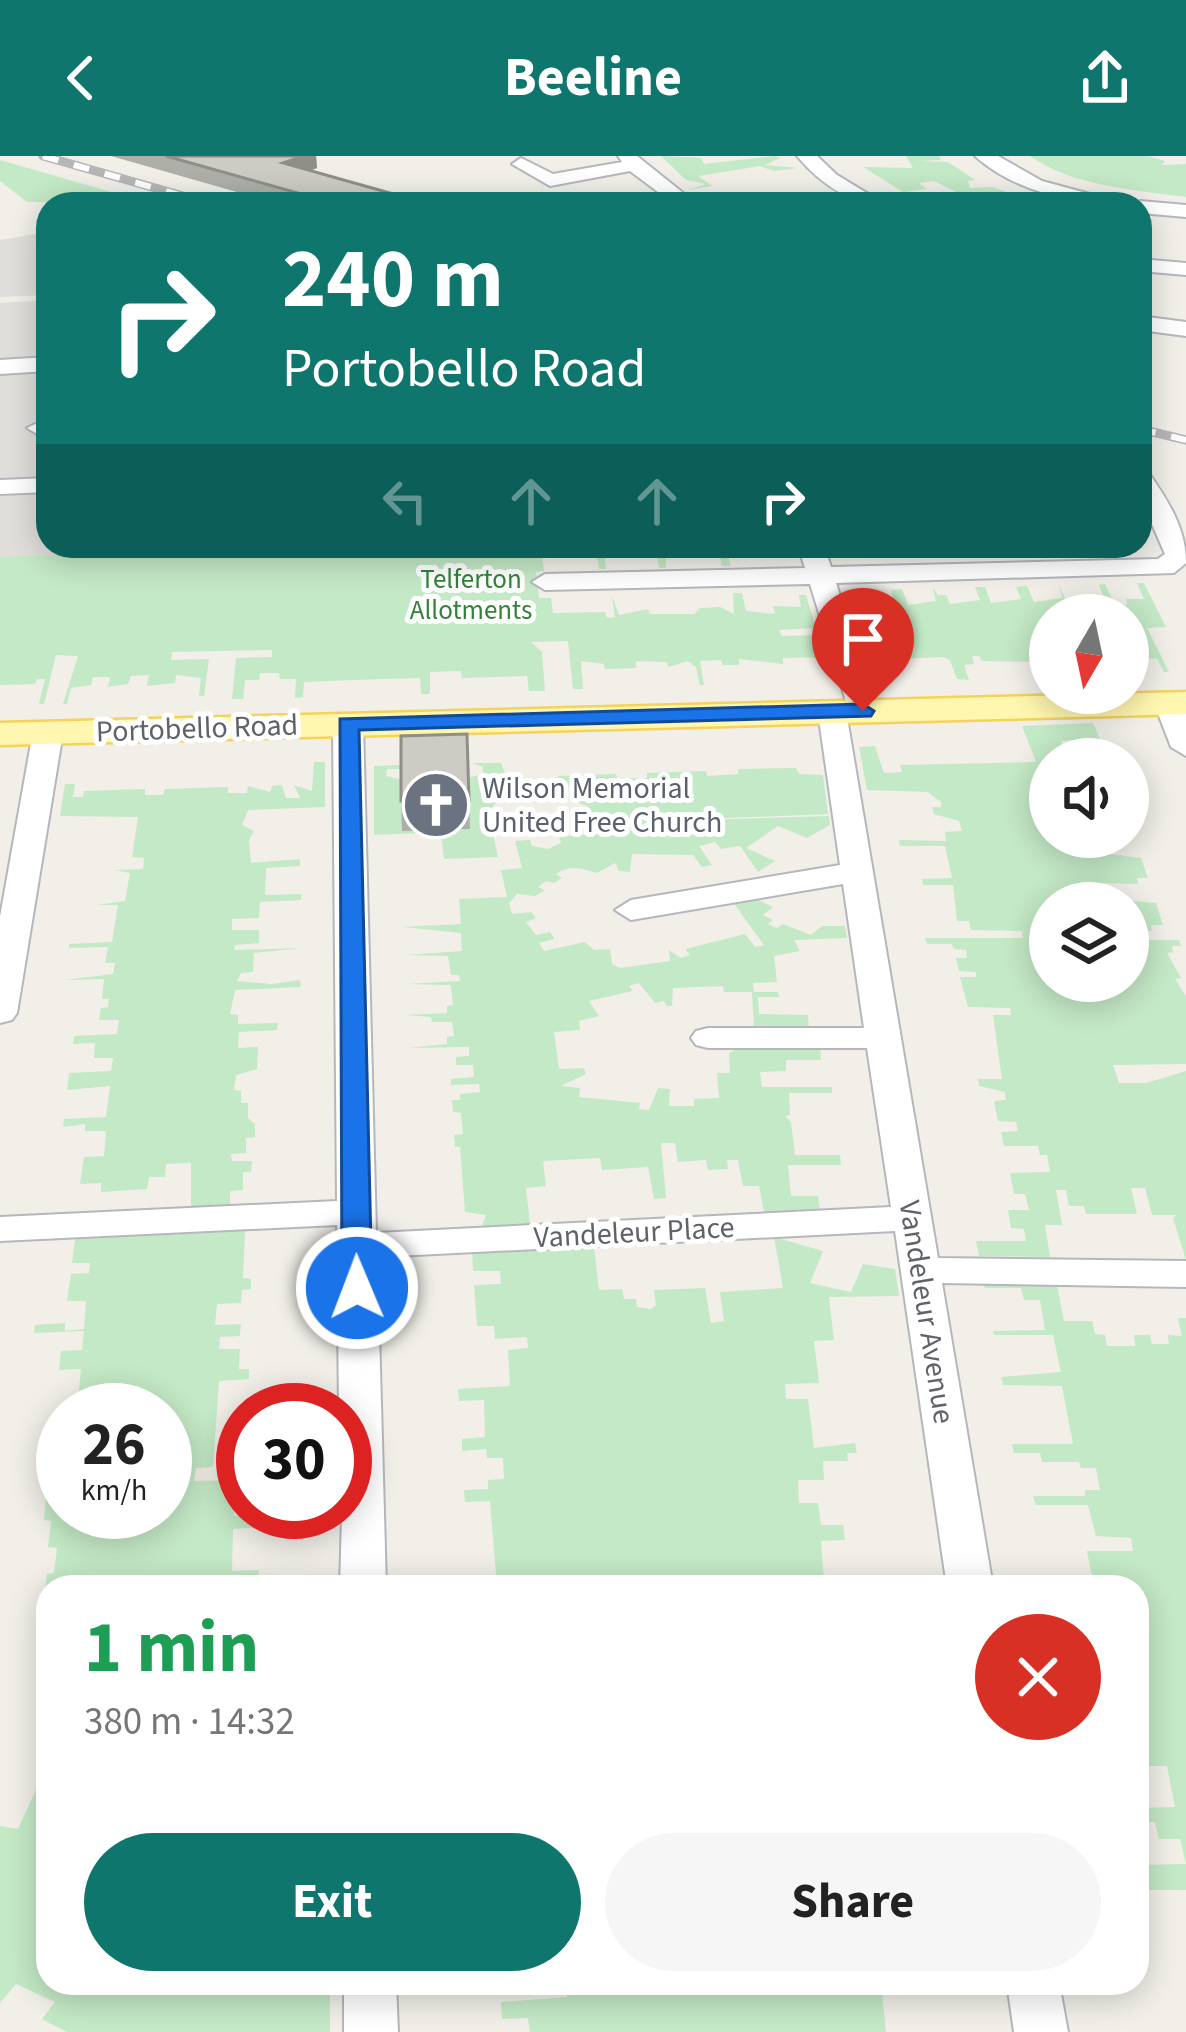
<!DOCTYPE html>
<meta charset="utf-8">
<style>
:root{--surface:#fff;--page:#f6f6f6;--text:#222;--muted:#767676;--accent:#0f766e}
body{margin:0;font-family:"Source Sans 3",sans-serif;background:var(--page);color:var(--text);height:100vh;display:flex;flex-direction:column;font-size:45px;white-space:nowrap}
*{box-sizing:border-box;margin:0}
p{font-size:39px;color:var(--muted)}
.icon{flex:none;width:66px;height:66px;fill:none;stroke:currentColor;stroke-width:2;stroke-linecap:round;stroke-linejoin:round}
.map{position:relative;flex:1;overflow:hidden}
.side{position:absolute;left:36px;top:1419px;width:1113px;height:420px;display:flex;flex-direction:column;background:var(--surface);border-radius:36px;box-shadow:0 6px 30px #0003}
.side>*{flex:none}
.banner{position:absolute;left:36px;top:36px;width:1116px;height:366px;border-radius:36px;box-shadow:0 6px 30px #0003;background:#0f766e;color:#fff;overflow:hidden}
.needle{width:78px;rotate:189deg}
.controls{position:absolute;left:1029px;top:438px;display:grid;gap:24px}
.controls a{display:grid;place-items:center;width:120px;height:120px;border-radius:50%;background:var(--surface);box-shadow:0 6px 30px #0003;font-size:60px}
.speed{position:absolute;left:36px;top:1227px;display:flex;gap:24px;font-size:60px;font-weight:700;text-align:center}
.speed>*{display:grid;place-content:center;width:156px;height:156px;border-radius:50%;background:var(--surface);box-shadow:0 6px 30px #0003;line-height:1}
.speed small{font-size:30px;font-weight:400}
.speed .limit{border:18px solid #d22;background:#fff;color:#111}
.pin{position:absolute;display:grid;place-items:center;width:102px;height:102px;color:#fff;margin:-123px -51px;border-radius:50% 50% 50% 0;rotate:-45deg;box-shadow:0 0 12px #0007}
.pin .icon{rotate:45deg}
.me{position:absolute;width:132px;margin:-66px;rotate:359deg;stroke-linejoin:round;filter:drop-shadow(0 0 9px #0008)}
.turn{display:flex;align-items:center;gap:42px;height:252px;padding:0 48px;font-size:54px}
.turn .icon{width:156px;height:156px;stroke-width:2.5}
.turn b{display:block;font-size:84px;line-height:102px}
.lanes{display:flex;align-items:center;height:114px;padding:0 48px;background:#0003;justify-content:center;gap:60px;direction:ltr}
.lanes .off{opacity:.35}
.round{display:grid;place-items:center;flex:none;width:126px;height:126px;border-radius:63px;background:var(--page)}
.head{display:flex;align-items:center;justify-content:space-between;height:204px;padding:0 48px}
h1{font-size:72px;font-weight:700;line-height:90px;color:#1e9e55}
.cta{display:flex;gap:24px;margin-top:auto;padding:24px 48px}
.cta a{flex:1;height:138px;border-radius:72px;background:var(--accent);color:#fff;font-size:48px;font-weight:700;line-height:138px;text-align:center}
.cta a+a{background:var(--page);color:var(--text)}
header{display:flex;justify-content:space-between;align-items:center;height:156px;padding:0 48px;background:var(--accent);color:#fff;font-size:54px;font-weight:700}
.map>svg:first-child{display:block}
.industrial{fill:#e0deda}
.green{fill:#c4e9c6}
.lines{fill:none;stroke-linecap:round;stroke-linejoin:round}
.minor-casing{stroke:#b5b7bc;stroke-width:4}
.major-casing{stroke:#f4d25d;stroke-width:5}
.minor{fill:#fff;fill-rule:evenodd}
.major{fill:#fff6af;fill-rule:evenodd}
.rail-casing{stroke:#b6b6b8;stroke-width:9}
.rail{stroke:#fff;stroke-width:6;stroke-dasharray:16;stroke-linecap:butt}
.wall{fill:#afafa9}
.shaded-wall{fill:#8f8e89}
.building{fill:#cccbc4;stroke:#8f8e89;stroke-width:3}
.route{fill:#1a73e8;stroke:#114b97;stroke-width:3}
.labels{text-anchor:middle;stroke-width:10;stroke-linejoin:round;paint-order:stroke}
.far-park-label{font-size:27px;fill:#32823a;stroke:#fff}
.street-label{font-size:30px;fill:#5f6268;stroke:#fff}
.worship-label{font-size:30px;fill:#5b616d;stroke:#fff;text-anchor:start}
</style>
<header><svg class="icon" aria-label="back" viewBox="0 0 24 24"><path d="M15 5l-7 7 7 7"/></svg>Beeline<svg class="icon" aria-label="share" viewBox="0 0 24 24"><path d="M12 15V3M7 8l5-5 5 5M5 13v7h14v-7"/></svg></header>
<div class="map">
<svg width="1186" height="1876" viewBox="0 0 1186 1876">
<rect width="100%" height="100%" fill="#f1efe8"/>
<path class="industrial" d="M48,76V139L0,141V84Z
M48,144V390H422L0,424V147Z"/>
<path class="green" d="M661,0L701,2L704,8L776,0L780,2L765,9L798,12L774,15L760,10L698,20L712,30L688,34L706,28L686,24Z
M906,0H939L941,4L919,5L948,6L975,24L968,25L970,32L992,31L1041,48H933L909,38H960L934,25L919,27L927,33L903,36L863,11L913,12Z
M1030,0H1147L1165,5L1162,9L1186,8V41C1135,34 1071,30 1030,0Z
M0,4L153,48L27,46L0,25Z
M324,390H793L795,395H728L730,410H722L719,396L711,392L681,398L677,392H666V412H659L656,394L623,400L621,393H604L606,413H599L596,394L562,401L561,393L536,394V400H542L544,415L536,416L539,442H551L553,457L605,456L607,462L615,461L612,440L619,459L648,453L650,458H694L700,452L720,451L734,458L733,437H742L746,455L775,458L773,450L801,451L799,439H806L816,472L779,474L782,480L818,479L824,501L783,502V508L739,503V509H723L721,504L700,505L704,529H700L696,511L688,505L668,511L667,506L636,505V512L605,513L604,508L581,505L583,533H573L568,485L531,486L542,496L545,535H529L527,520L462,522L461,515L430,516V538H421L420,522C381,523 343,524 304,526L303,541L295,542L296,523H280L279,517H260L259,524H245L243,543H232L236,502L272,501V494L172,496L171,504L209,503L204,540H199L201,522L176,519L175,527L147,530L149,519L131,520L128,528L108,531L110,521H93L91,529L71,532L67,548H63L78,500L56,499L44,548H39L45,523H37L35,528L0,529V401Z
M1137,427H1144L1166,471L1147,472L1169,516H1164L1157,503L1130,501L1128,459H1050V521L1039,506L982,505L979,500H972L974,508L964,509L969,524L957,523L950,504L943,501L880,504L886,525L876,526L862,478L892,477L891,473H860L848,435L859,434L865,450L895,447L891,434L902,433L908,449L936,445L933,432L938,439H946L950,448L980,444L975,431H985L991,447L1021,443L1016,431L1027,430L1034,446L1062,442L1059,429L1067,447L1104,442L1099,429L1105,428L1115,449H1127L1126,443H1144Z
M1093,567L1100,583L1061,585L1067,601L1109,603H1050V681H1117L1119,689H1092L1094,696L1141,702L1148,722H1137L1138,728L1101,727L1097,742L1156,747L1163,769H1151L1152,775H1128V747H1050V825H1128V784H1179L1181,790H1172L1173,796L1167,797L1181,822L1175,823L1186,840V908L1113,909L1119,927H1146L1186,915V1104L1173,1062L1177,1059H1152L1145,1032H1131L1137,1058H1086L1084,1050H1069L1066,1034H1056L1062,1069H1045L1050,1101L979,1100L976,1085H1026L1024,1073L1011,1072L1008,1054H1029L1025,1038H1014L1010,1017L1050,1016L1047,999H1040L1038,990H1004L1001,976L1018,975L1016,966L998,965L994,945L1006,944L1005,936L979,930L978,923H1002L993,859H1011L1010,852L968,851L960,821H976V816L959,815L956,802H967L966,794L954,793L952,788H927L925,782H1023L1022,775L971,774L969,765H957L953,729H923L922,723L952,722L945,690H900L899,684L946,685L945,676L962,675L959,665L934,658L932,651H941V646L928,636L867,634L859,591L875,590L884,617L902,616L900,609L1036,606L1022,570Z
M314,606H325V651L248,654L242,669L254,675L249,684L251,707L300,703V710L266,712L265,739L301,738V744L260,746L259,762L232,763V774H259V787L235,789L234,794L301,792L254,797L253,816L241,817L237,825L272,828L300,824L301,831L235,834L230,858L238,859V868L278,867L277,874L239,876L238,892L258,891L257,913L236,919L234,934L241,935V947H248V962L255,968V981L246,982V997L231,998L232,1005H252L251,1016H243V1034L230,1035V1051L191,1053V1007L166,1008L165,1021H149L147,1033L101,1036V1027L80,1028L84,1001L104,1000L106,975H85V968L63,971L64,963L106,961L110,930L67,934L69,917L111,915L113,902H94L95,887L73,888L74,880L117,878L119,864H99L101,852L108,851L109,843H102L104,823L64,824L113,818L115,807H105L108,791L69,792V788L112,786L118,749H97L125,745L130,717L115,714L143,713L144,702L132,701L138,661L60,660L65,628H75L73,641H83L84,635L145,633V639H163L165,633L228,631V637H247L248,630L270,636L272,630L282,629L286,642H300L294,629L312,635Z
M472,607H501L511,633L488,655L498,701L444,703L441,676L374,679V610L400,609V613H387L386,620L403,624L469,673L468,622L483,618V611Z
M796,612L799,618L823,619L828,658L608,667L829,660L830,669L807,682L778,670L746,692L775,705L758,716L740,690L721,693L715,686L699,690L712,709L702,711L693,699L632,698L630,716L619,715L615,707L597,717C582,712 569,709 556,718L562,722L554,727L546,725L538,731L545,734L535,740L517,738L509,747L512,758L531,756L536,762L526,766L536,779L550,776L555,783L539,787L544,795L585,786L594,794L610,793L612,808L620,812L670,805L669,794L681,802L690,799L685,793L745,778L755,791L764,789L732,745L752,741L773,751L763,759L773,764L768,768L777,772L783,768L811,779L822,770H845L847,782L794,784L800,795L774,800L777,826L753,827L754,836H778L779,841H758L759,858L808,859L809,874L754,873L752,836H724L723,830L673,832L672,850H667L664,845L655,847L639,827L629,830L633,835L589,845L599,860L579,865L580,874L554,876L559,913L584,912L586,918L561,930L580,932L579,941L640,947L639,953L649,954L658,932L670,933L669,950H694V943L719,942L717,917H730L729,897L744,889H820L821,904H786V915L760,916L762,931H832V937H789L790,959L785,960L791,966L795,999H840L841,1009H788L791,1040H818L820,1053L764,1056L759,1030H743L738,1004H727L728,1013L708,1014L706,1004L678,1006L675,987H661L666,1042L654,1043L648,1011L602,1014L600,1002L543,1005L546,1030L526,1032L530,1068L482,1070L486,1059L465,1056L460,991H455L454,979L463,978L461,957L453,956L452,944H460V938L480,936L479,928L451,929V923L474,921L473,909H456V901L469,900V891L408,892L447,888V881L454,880L452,866H432L431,861L407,859L447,857V850L453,849L451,829L406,828L460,825L459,819H451L448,800L405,799L462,795L461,777L403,771L461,768L459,743L507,741L501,714L522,712L515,685L530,684L532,690L548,693L561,687L559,681L611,676L608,668H594L587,650L544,635L543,625L557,624L558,620L616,618L618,623L647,622V617L706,615L707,620L738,618V613Z
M245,1075L243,1122L251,1123V1133L242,1134L241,1147L217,1148L215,1169L241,1168L240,1180L220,1181L219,1193H240L239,1213H249V1223L219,1225L213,1311L196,1312L194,1325L236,1324L234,1360L263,1359V1371L233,1373L232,1415L259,1414L258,1425L232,1426L231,1431L45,1434L47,1418L54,1417L57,1392L48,1391L51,1365L44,1364L46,1342L63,1341V1356H165V1254H84L85,1244H78L81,1213L59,1214L61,1195L82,1194L84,1175L34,1177L35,1169L65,1167V1175L84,1173L86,1145H67L71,1118L89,1117L90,1107H72L75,1083Z
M774,1081L823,1095L810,1127L851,1136L863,1108L895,1113L899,1140L829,1141L834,1184L814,1185L819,1227L785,1228L786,1243H808L814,1292L855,1287L857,1297H847L848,1305H823L824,1324H798L799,1347H818L821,1369H843L845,1384L821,1385L824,1425H839L840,1431L497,1430L490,1345L465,1346L464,1334L488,1333V1324L504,1323L503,1302H487L486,1293L462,1295V1283L485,1281L484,1244L459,1245L458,1233L510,1230L508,1194L528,1192L527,1181L495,1183L494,1170H477L474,1129L501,1128L500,1115H473L472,1096L594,1090L599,1134L622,1133L624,1143H636L637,1151L651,1153L656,1149L654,1134L705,1132L711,1167L724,1165L720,1136L783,1132Z
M983,1128L1057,1129L1064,1165H1092L1095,1178L1105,1179L1107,1190H1135L1134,1179H1150L1152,1188H1169L1168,1179L1182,1180L1178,1162H1186V1734H1137V1709L1186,1708L1180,1683H1159L1155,1666H1137V1652L1175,1651L1167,1610H1137V1431H1094L1087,1395H1133L1131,1382L1096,1380L1088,1349H1036L1033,1340H1085V1334H1100L1096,1312H1081L1079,1306H1042L1040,1297H1014L1012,1288H1073L1062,1230L1003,1229L1001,1221L1061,1216L1053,1179H994L993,1175L1045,1174L1040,1144H1024L1021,1132H985Z
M44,1616L48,1617V1827H330V1876H67L42,1863L55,1846L16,1828L0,1847V1670L18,1673Z
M566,1827H881L886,1876H530L528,1862L502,1863L501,1846L567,1841Z"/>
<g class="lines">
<defs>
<path id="minor" d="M618,0H637L697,48H674L630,15L550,30L512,8L521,2L553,18L622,6Z
M797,0H817L837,19L885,48C848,48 820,27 797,0Z
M975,0H998L1042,25L1127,48C1074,48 1015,36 975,0Z
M1140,45L1186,49V61L1140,57V48H1132Z
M1140,103L1186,107V119L1140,115Z
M1140,160L1186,166V180L1140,174Z
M48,201V215L0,218V204Z
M48,262V277L39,279L27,272Z
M1140,315L1149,317C1168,345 1186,372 1186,407L1174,417L836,427L877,555L863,564L849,555L810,428L545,434L532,426L545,418L805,412L798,390H824L831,411L1158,403L1165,398L1140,341Z
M48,322V336L0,338V324Z
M1168,538L1178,541L1186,556V600L1171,591L1154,547Z
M832,547L846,556L938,1102L1186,1105V1131L942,1127L993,1431H947L895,1075L377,1101L386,1431H340L345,1254H339L337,1069L0,1085V1061L337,1045L333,568L348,559L363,568L376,1077L891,1051L867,892H708L696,889L691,882L696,875L708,872H864L843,728L631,764L615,754L631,744L840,709L818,556Z
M48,567L63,576L17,857L12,864L0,867V761L33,576Z
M344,1827H396L398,1876H344Z
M1007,1827H1059L1068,1876H1014Z"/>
<path id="major" d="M1186,536V558L0,589V567Z"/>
</defs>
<use href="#minor" class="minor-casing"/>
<use href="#major" class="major-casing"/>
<use href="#minor" class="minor"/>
<use href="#major" class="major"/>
<defs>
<path id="rail" d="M43,0L211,48
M1140,273L1186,284"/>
</defs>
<use href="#rail" class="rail-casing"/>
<use href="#rail" class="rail"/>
</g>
<path class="wall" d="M111,0H316L317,12L310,15L429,48H279Z
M467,578L470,673L402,675L401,645Z"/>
<path class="shaded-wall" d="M304,0H316L317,12L284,23L283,7Z"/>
<path class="building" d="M166,0H304L283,7L429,48H337Z
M467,578L469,644L401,645V580Z"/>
<path class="route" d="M863,548L874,555L871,560L359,574L372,1132L357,1142L346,1139L342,1132L340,563Z"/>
<defs>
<symbol id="church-disc" viewBox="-11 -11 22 22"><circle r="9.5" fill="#6b7280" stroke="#fff"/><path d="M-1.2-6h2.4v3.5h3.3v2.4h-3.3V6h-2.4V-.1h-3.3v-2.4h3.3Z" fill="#fff"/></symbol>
</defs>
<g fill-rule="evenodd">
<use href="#church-disc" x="398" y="611" width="76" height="76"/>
</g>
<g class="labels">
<g class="far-park-label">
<text x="471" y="432">Telferton<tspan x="471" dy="31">Allotments</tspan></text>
</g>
<g class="street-label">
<text transform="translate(197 572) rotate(-2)" y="10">Portobello Road</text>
<text transform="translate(634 1076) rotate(-3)" y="10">Vandeleur Place</text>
<text transform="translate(927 1156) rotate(81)" y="10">Vandeleur Avenue</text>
</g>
<g class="worship-label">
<text x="482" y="642">Wilson Memorial<tspan x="482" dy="34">United Free Church</tspan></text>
</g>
</g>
</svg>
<div class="controls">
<a><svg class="needle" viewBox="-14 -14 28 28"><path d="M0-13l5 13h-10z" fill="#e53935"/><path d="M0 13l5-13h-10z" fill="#767676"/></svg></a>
<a><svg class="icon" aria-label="sound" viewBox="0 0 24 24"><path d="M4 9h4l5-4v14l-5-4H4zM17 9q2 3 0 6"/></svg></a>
<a><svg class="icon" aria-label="layers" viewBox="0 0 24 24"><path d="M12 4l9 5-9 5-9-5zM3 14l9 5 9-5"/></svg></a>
</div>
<div class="speed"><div>26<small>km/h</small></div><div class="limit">30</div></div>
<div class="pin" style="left:863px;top:555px;background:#d93025"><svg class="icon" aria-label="arrive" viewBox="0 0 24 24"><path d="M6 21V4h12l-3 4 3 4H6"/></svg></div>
<svg class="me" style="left:357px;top:1132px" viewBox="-20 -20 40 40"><circle r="17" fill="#1a73e8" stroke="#fff" stroke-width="3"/><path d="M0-11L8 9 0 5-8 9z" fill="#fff"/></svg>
<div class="banner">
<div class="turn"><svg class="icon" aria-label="right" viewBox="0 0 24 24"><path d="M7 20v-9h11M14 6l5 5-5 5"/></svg><div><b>240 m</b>Portobello Road</div></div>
<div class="lanes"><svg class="icon off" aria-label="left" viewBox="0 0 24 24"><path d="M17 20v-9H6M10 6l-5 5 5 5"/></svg><svg class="icon off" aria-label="ahead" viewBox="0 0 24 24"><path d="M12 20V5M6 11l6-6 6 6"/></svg><svg class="icon off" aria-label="ahead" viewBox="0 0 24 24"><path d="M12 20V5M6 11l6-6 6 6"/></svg><svg class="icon" aria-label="right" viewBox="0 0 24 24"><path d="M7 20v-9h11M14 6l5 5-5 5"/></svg></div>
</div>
<section class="side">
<div class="head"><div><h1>1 min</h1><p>380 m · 14:32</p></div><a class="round" style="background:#d93025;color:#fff"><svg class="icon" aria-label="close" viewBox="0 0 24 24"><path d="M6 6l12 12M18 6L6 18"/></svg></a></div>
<div class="cta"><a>Exit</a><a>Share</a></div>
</section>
</div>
